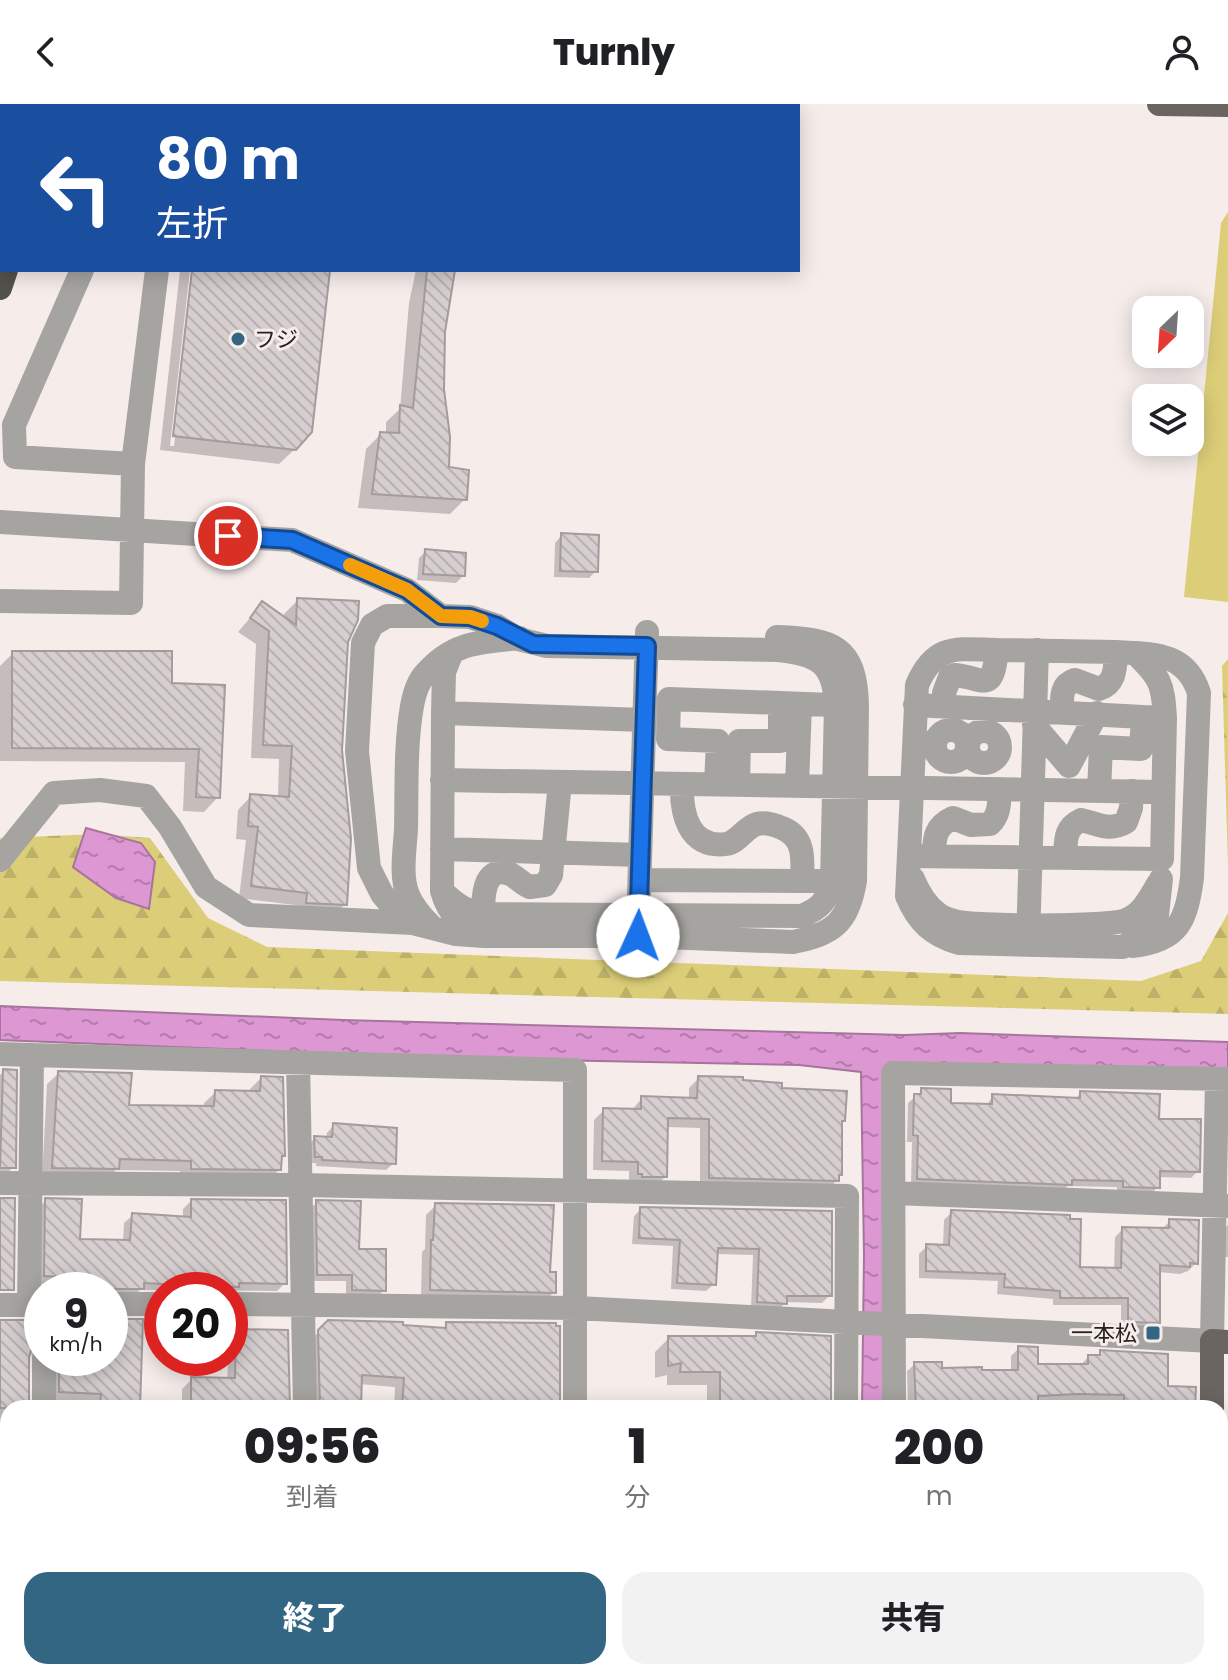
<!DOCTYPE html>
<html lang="ja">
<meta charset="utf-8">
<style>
:root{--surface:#fff;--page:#f2f2f2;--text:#202124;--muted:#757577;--accent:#336683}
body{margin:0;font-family:Poppins,"Noto Sans JP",sans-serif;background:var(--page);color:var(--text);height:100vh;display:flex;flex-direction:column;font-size:30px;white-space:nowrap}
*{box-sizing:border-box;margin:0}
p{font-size:26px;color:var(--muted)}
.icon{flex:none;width:44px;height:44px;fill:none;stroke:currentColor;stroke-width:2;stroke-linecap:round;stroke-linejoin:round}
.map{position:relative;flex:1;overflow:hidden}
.details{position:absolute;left:0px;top:1296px;width:1228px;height:280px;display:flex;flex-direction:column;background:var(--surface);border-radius:24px 24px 0 0;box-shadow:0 4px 20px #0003}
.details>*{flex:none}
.guide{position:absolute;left:0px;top:0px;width:800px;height:168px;box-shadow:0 4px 20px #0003;background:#1a4fa0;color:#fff;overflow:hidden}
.needle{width:52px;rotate:205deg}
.buttons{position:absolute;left:1132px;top:192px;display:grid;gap:16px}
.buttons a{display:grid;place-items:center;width:72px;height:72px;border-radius:16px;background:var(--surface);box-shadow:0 4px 20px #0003;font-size:40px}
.speed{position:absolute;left:24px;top:1168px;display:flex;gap:16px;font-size:40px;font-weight:700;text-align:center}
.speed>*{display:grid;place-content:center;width:104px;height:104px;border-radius:50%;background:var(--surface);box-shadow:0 4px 20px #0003;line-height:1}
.speed small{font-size:20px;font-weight:400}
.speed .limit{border:12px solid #d22;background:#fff;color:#111}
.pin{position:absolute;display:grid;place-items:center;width:68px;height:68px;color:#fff;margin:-34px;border:4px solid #fff;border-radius:50%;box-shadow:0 2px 8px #0007}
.me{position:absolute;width:88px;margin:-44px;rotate:2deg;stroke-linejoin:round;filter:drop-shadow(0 0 6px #0008)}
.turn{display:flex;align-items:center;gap:28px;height:168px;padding:0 24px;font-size:36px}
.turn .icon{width:104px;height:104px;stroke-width:2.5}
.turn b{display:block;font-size:56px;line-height:68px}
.eta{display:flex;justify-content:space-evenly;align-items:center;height:136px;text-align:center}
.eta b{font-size:48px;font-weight:800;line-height:56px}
.action{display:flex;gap:16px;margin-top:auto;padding:16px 24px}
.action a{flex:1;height:92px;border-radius:24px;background:var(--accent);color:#fff;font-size:32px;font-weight:800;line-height:92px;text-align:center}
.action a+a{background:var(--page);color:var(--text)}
header{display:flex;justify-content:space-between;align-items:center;height:104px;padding:0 24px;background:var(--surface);font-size:36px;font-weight:800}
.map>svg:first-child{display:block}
.built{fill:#efded9}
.grass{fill:#dcce78}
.forest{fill:url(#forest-firs)}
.water{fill:url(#water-ripples);stroke:#a6749d;stroke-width:2}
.shadow{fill:#0003}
.building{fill:url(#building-back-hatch);stroke:#a39b9c;stroke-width:2}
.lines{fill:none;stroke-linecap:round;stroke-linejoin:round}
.minor{stroke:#a6a4a1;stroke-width:24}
.major{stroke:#6a6561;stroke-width:24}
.highway{stroke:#54504b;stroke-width:24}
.route-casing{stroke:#114b97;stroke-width:20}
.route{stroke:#1a73e8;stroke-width:14}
.slow{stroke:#f59e0b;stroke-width:14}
.poi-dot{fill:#336683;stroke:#f6edeb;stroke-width:3}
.labels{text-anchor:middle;stroke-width:6;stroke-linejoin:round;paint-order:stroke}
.poi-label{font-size:22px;fill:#262222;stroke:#f6edeb;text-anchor:start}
</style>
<header><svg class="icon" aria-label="back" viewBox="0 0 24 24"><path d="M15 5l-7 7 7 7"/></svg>Turnly<svg class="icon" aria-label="person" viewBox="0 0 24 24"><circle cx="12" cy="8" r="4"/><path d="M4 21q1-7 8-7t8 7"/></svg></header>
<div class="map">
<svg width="1228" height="1576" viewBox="0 0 1228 1576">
<defs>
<pattern id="forest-firs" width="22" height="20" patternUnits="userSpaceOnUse" patternTransform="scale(2)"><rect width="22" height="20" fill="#dcce78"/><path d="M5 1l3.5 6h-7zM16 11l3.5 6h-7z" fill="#bdb168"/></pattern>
<pattern id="water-ripples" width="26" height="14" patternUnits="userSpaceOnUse" patternTransform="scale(2)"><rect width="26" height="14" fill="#dd97d2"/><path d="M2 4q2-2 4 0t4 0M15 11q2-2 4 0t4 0" fill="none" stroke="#b37baa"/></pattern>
<pattern id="building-back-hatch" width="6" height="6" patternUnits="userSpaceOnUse" patternTransform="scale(2)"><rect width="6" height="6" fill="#d6cecf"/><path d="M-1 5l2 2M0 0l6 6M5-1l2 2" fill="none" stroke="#b8b1b1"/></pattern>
</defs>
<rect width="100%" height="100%" fill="#f6edeb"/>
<path class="built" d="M0,1319H8V1568H314L315,1576H0Z"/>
<path class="grass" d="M1228,108V498L1184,493L1221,119Z"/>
<path class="forest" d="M1228,555V762L1222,562Z
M97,730L150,734L208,814L267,843L1141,877L1201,857L1228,809V910L0,877V734Z"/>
<path class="water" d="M86,724L141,739L155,758L149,805L116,794L73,763Z
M0,902L343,916L905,931L960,929L1228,938V968L886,967L885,1304H862L864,1152L861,968L799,961L450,954L0,936Z"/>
<path class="shadow" d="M180,166H190L170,342H174L194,166H328L295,345L279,360L160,346Z
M416,166H453L443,228L442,285L447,365L465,395L450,410L358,404L366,345L381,330H386V318L400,305L409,199Z
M562,431L596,467L589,474L554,473L555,439Z
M426,447L463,472L456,479L417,476L419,454Z
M298,496L346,538L340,646L345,800L332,813L295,801L239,794L246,736L236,735L238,706L251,692L278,694L279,655L251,654L256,540L238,528L262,500L284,515V510Z
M13,549L170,581L223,583L218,693L204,708L183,707L185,658L0,657V562Z
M4,967L14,1063L0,1074V971Z
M59,969L127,1003L204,1004V999L216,988L250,989V985L261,974L280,1054V1065L268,1076H180V1067L116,1066L106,1075H42L47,980Z
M699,974L741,978L780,986L843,1016L840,1019V1070L837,1076L827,1086L700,1083V1024L666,1023L665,1073L656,1082L629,1079V1067L593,1066L594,1016L604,1006H632L642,994L689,996V984Z
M922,987L949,1001L986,1002L993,992L1075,995L1081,989L1157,1017L1198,1067L1191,1074L1158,1073V1083L1151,1090L1117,1089V1083L1068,1082L1063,1087L911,1081L912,1038H907L908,999Z
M334,1021L394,1059L386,1066L316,1062V1059H309L308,1041L315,1034L326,1035L327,1029Z
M46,1096L78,1137L123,1138L124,1119L133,1111L183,1115V1105L191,1097L285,1179L277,1187L140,1186L134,1192L110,1193V1186H73V1181L37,1180L38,1105Z
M317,1098L357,1147L384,1186L377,1193H346V1177H311L310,1105Z
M436,1101L548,1170L554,1188L544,1198L421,1195L422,1148L425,1145L426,1111Z
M641,1105L830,1109V1191L822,1199L786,1198L778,1206L751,1205L753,1151L716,1150L714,1180L706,1187L671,1185L673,1142L632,1140L634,1112Z
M952,1108L1078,1165L1114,1166L1115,1133L1123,1125L1161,1126L1170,1117L1196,1159L1188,1167L1180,1170L1158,1168V1218L1150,1226L1121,1225V1201H1053V1195L997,1190L998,1177L919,1174V1150L927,1142L943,1143L944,1116Z
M1228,1121V1153H1221L1222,1127Z
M110,1216L138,1304H91V1300L49,1298L43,1254H110Z
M0,1218L42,1222V1253L29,1250L28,1304H8V1318H0Z
M328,1218L441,1226L447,1220L560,1304H394L395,1283L359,1280V1304H311L310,1237Z
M236,1227L288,1304H182V1285L192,1275H227L230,1233Z
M757,1230L829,1304H707V1281H667V1271L655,1274V1248L669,1234H754Z
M1019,1244L1036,1262H1080L1088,1253H1096L1101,1248L1166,1283L1193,1302L908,1304L907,1267L915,1260L940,1266L1011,1268V1252Z
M0,1551H8V1568H253V1576H0Z
M634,1568H744V1570L738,1576H653Z
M911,1568H942L939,1571H911Z
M988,1568H1107L1104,1571L1031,1569L1025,1575L988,1574Z
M1149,1568H1188L1179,1576H1148Z"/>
<path class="building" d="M192,166H330L312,328L296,346L173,332Z
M427,166H455L445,228L444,285L450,333L449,363L469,366L467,396L372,390L380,328L399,329L400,301L413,304Z
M561,429L599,431L598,468L560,467Z
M425,445L466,449L465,472L423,470Z
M297,494L359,497L358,516L348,538L342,646L351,735L347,801L306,799L307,789L251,782L258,723L248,722L250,690L289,693L292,642L263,641L269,527L250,514L262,497L296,521Z
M12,547H172V579L225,581L220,694L196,693L199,645L12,644Z
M3,965L17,966L16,1064H0Z
M58,967L132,969L129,1001L214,1002L215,986L260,987L261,972L283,973L285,1052H282L281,1066L191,1065V1057L120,1055L119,1065L52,1064Z
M698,972L743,973V976L782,979V984L847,987L845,1017H842V1071H839V1077L709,1074V1015L668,1014L667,1073H642V1070H638V1058L602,1057L603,1004L641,1005V992L697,994Z
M921,984L951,985V999L992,1000V990L1080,994V987L1160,990L1159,1015H1201L1200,1068L1160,1067V1084L1123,1083V1077L1072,1076V1081L917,1075L918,1032L913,1031L914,990H921Z
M333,1019L397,1024L396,1060L322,1056V1053H315L314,1032L332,1033Z
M0,1094H15L14,1186H0Z
M45,1094L82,1095L80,1135L130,1136L132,1109L191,1113V1095L286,1096L287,1180L239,1179V1183L198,1182L144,1179V1185H110L80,1182L81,1174L44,1172Z
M316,1096L361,1097L359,1145H386V1187L352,1186V1171H317Z
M435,1099L554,1101L550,1168H556V1189L430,1186L431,1136H433Z
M640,1103L832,1107V1192H787V1200L757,1198L759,1145L718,1144L716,1181L677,1179L680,1136L639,1134Z
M951,1106L1070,1111V1115H1081L1080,1163L1121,1164L1122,1123L1169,1124V1115L1199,1116L1198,1160L1190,1159V1163L1160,1161V1219L1128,1218V1194H1060V1187L1004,1183L1005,1170L926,1167V1140L949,1141Z
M110,1215H143L140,1304H100L101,1290L59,1288V1254H110Z
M0,1216H37V1241L31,1246L29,1254V1304H0Z
M328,1216L403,1218V1221L446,1224V1218L556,1219V1222H560V1304H402L404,1274L362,1271L361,1304H320L318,1226Z
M236,1225L288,1226L290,1304H191V1273L235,1274Z
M756,1228L831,1232V1304H720V1268H680L681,1259L668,1262V1232H756Z
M1018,1242L1038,1243V1260H1088V1251H1100V1246L1168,1250V1282L1196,1283L1195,1303L1124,1304V1291L1079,1290L1038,1292V1299H1034V1304H916L914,1258H942V1264L982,1263V1266H1018Z"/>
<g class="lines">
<path class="minor" d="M279,2V0
M133,360L157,166
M0,418L292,436L407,486L441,512
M0,497L131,499L133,360L15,353L14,321L82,166
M777,533C832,535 856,541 857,602
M997,546C957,545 935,539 917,581L907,792C918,818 932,831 959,839L1123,843L1148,828L1157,811L1161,775
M1116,548C1153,550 1186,548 1199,589L1192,774C1186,817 1179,837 1132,842
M1135,549C1160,573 1163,579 1165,614
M915,601L1143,613L1141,645L1101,643L1099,687
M945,602L944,589L950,573L955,571C985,574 992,591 997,546L1116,548C1115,564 1116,579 1099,585L1075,576C1060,581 1062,594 1062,608
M443,609L444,568L452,548
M644,616L443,609L442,787C449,812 462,821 484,832H638L793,838C833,830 848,819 855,777
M1034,621L1069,662L1097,609
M935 642a16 16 0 1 1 32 0a16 16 0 1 1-32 0Z
M968 643a16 16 0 1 1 32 0a16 16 0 1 1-32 0Z
M442,676L1162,688
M716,680L718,637L668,635L669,595L780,599
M738,681L739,637H780V599L857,602L855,777H802
M797,682L800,600
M442,745L640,751
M909,752L1162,755L1165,614L1143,613
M934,752C934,734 935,722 953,714L971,721L990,720C1000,710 999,699 1000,685
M1065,754C1066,737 1064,724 1081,716C1099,720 1109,728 1126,718L1131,704L1132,687
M0,756L54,689L100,686L146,692L170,723L206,783L249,811L413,819
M913,775C918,787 927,802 938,810C942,813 950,816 954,817C973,823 1110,823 1126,816C1142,810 1149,795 1158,780
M640,776L802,777C803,755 805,733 782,724C775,721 765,718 757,720C744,724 739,738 726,740C688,745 681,708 682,680
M442,787C455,800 465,807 483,810L801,812C820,805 827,797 832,777L836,601C834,559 818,550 778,546L547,542L518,535L497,522L470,513L441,512H387L372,521L363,539L357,647L369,764L382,790L396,806L413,819L456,830L484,832
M639,790L647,528
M483,810C483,795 483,763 507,769C516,771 521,780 530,783L545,781L551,771L560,678
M430,821C421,812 413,803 408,791C400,772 405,745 406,725C407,684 405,642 412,602C414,591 418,577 426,569C454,537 482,538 520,534
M1028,836L1037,546
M0,950L32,951
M298,959L305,1304
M0,1079L301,1081L847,1092L846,1304
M893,1089L1228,1102
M110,1200H162
M230,1200L577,1204L1212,1237L1217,975
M0,1201H42
M29,1201L32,951L575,966V1304
M44,1254V1304
M894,1304L893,969L1228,975
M1220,1394H1228
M395,1568L647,1576
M897,1568V1576
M318,1576V1568
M843,1576V1568"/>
<path class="major" d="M1159,0L1228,1
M1212,1304V1237L1228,1238
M1207,1576V1568"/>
<path class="highway" d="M56,2V0
M0,184L6,166"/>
</g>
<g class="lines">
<defs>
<path id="route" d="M228,432L292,436L407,486L441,512L470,513L497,522L533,540L647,542L638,832"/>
</defs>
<use href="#route" class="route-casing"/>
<use href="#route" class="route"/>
<path class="slow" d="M350,461L407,486L441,512L470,513L482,517"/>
</g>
<g class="poi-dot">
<circle cx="238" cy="235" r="8"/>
<rect x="1145" y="1221" width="16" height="16" rx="4"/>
</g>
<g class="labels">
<g class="poi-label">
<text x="254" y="243">フジ</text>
<text x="1137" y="1237" text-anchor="end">一本松</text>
</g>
</g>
</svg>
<div class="buttons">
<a><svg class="needle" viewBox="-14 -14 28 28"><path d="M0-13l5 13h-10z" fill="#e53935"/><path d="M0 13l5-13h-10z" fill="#757577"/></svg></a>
<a><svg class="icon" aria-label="layers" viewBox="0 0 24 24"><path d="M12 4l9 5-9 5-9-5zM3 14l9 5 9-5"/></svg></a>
</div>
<div class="speed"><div>9<small>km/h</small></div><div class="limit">20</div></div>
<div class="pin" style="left:228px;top:432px;background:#d93025"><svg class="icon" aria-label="arrive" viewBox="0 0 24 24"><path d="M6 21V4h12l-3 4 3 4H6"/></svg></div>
<svg class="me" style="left:638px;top:832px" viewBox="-20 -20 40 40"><circle r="19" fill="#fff"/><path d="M0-13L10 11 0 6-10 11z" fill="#1a73e8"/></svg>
<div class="guide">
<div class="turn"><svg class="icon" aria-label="left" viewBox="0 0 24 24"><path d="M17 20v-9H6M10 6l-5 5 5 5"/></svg><div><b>80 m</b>左折</div></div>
</div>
<section class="details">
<div class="eta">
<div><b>09:56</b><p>到着</p></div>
<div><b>1</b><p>分</p></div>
<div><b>200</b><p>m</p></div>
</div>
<div class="action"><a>終了</a><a>共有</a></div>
</section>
</div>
